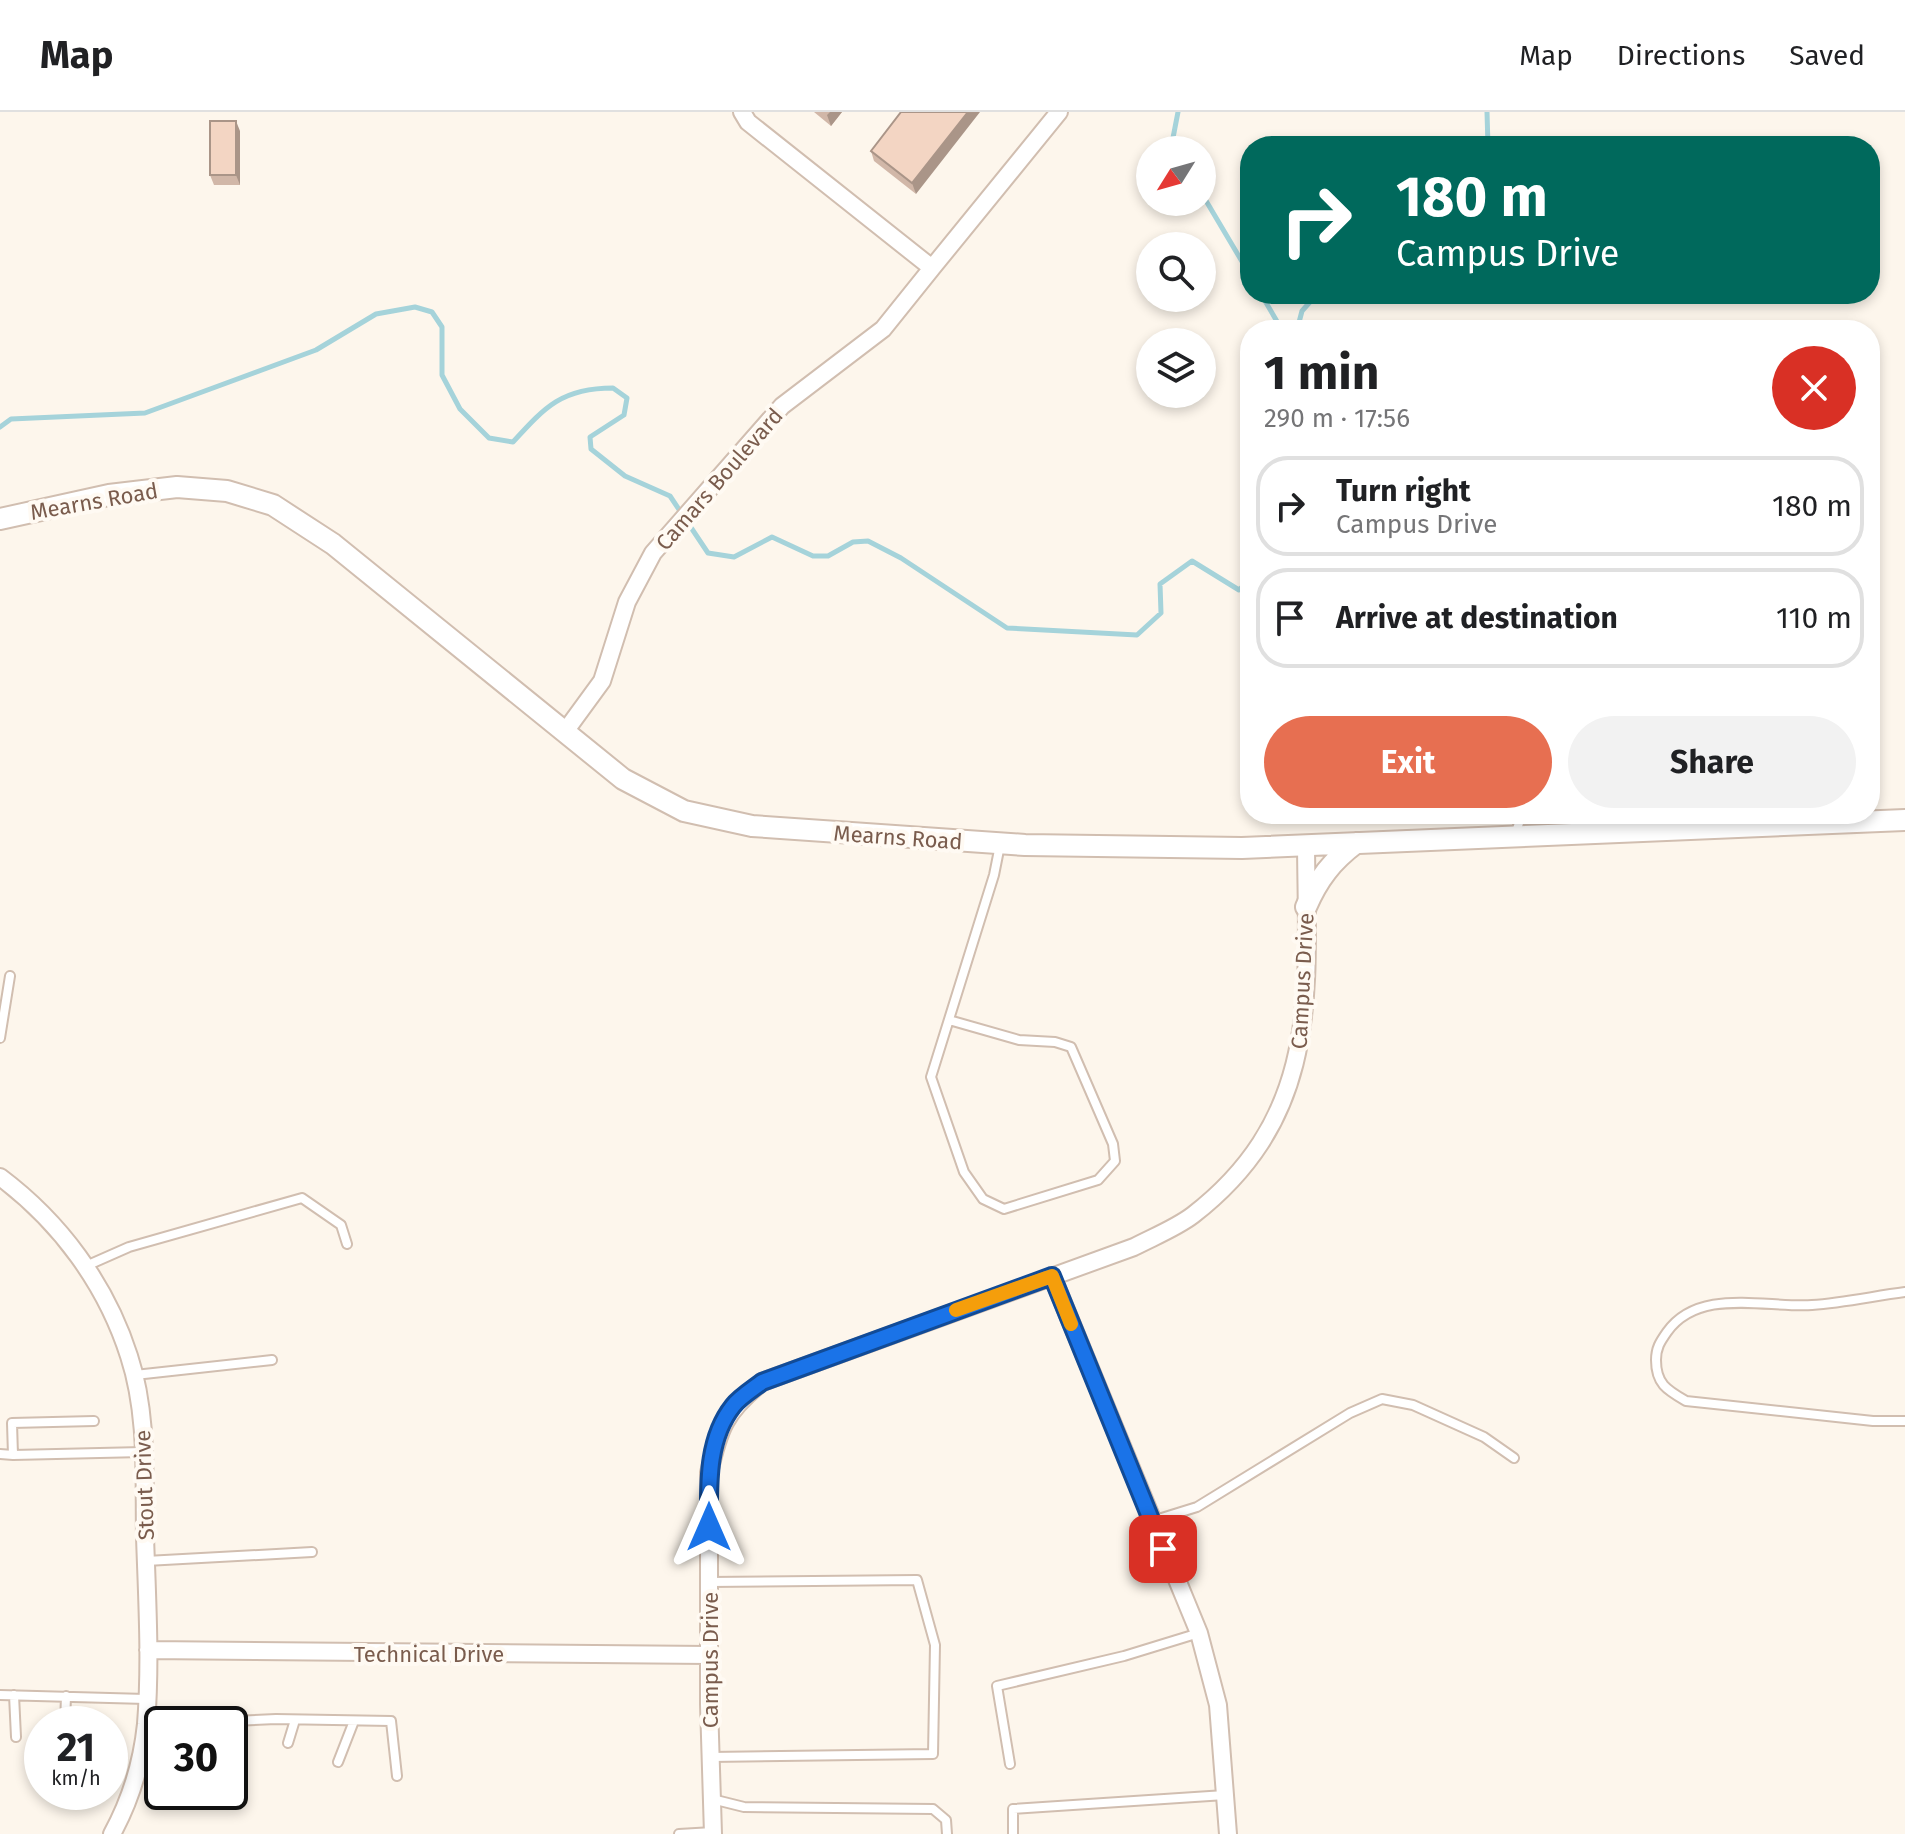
<!DOCTYPE html>
<meta charset="utf-8">
<style>
:root{--surface:#fff;--page:#f2f2f2;--text:#202124;--muted:#757577;--line:#e0e0e0;--accent:#e76f51}
body{margin:0;font-family:"Fira Sans",sans-serif;background:var(--page);color:var(--text);height:100vh;display:flex;flex-direction:column;font-size:30px;white-space:nowrap}
*{box-sizing:border-box;margin:0}
p{font-size:26px;color:var(--muted)}
.icon{flex:none;width:44px;height:44px;fill:none;stroke:currentColor;stroke-width:2;stroke-linecap:round;stroke-linejoin:round}
.map{position:relative;flex:1;overflow:hidden}
.drawer{position:absolute;left:1240px;top:208px;width:640px;height:504px;display:flex;flex-direction:column;background:var(--surface);border-radius:32px;box-shadow:0 4px 12px #0003}
.drawer>*{flex:none}
.banner{position:absolute;left:1240px;top:24px;width:640px;height:168px;border-radius:32px;box-shadow:0 4px 12px #0003;background:#00695c;color:#fff;overflow:hidden}
.needle{width:52px;rotate:233deg}
.fabs{position:absolute;left:1136px;top:24px;display:grid;gap:16px}
.fabs a{display:grid;place-items:center;width:80px;height:80px;border-radius:50%;background:var(--surface);box-shadow:0 4px 12px #0003;font-size:40px}
.speed{position:absolute;left:24px;top:1594px;display:flex;gap:16px;font-size:40px;font-weight:700;text-align:center}
.speed>*{display:grid;place-content:center;width:104px;height:104px;border-radius:50%;background:var(--surface);box-shadow:0 4px 12px #0003;line-height:1}
.speed small{font-size:20px;font-weight:400}
.speed .limit{border:4px solid #111;border-radius:12px;background:#fff;color:#111}
.pin{position:absolute;display:grid;place-items:center;width:68px;height:68px;color:#fff;margin:-34px;border-radius:16px;box-shadow:0 4px 12px #0006}
.me{position:absolute;width:88px;margin:-44px;rotate:0deg;stroke-linejoin:round;filter:drop-shadow(0 0 6px #0008)}
.turn{display:flex;align-items:center;gap:28px;height:168px;padding:0 24px;font-size:36px}
.turn .icon{width:104px;height:104px;stroke-width:2.5}
.turn b{display:block;font-size:56px;line-height:68px}
.round{display:grid;place-items:center;flex:none;width:84px;height:84px;border-radius:42px;background:var(--page)}
.overview{display:flex;align-items:center;justify-content:space-between;height:136px;padding:0 24px}
h1{font-size:48px;font-weight:700;line-height:60px}
.action{display:flex;gap:16px;margin-top:auto;padding:16px 24px}
.action a{flex:1;height:92px;border-radius:48px;background:var(--accent);color:#fff;font-size:32px;font-weight:700;line-height:92px;text-align:center}
.action a+a{background:var(--page);color:var(--text)}
ul{padding:0;list-style:none}
li{display:flex;align-items:center;gap:24px;height:100px;margin:0 16px 12px;padding:0 8px;border:4px solid var(--line);border-radius:32px}
li div{flex:1}
li b{display:block;font-size:30px}
li em{font-style:normal}
header{display:flex;align-items:center;gap:48px;box-sizing:border-box;height:112px;padding:0 40px;background:var(--surface);border-bottom:2px solid var(--line)}
header strong{font-size:38px}
nav{display:flex;gap:44px;margin-inline-start:auto;font-size:28px}
.map>svg:first-child{display:block}
.lines{fill:none;stroke-linecap:round;stroke-linejoin:round}
.stream{stroke:#a5d3da;stroke-width:5}
.service-casing{stroke:#d1beb0;stroke-width:12}
.minor-casing{stroke:#d1beb0;stroke-width:20}
.tertiary-casing{stroke:#d1beb0;stroke-width:24}
.service{stroke:#fff;stroke-width:8}
.minor{stroke:#fff;stroke-width:16}
.tertiary{stroke:#fff;stroke-width:20}
.wall{fill:#d1b7a8}
.shaded-wall{fill:#aa9588}
.building{fill:#f3d5c3;stroke:#aa9588;stroke-width:2}
.route-casing{stroke:#114b97;stroke-width:20}
.route{stroke:#1a73e8;stroke-width:14}
.slow{stroke:#f59e0b;stroke-width:14}
.labels{text-anchor:middle;stroke-width:8;stroke-linejoin:round;paint-order:stroke}
.street-label{font-size:22px;fill:#7a5c4d;stroke:#fffaf3}
</style>
<header>
<strong>Map</strong>
<nav><a>Map</a><a>Directions</a><a>Saved</a></nav>
</header>
<div class="map">
<svg width="1905" height="1722" viewBox="0 0 1905 1722">
<rect width="100%" height="100%" fill="#fdf6ec"/>
<g class="lines">
<path class="stream" d="M1487,0L1488,34
M1176,38L1172,31L1178,0
M1202,82L1250,163
M1261,182L1282,218
M1297,218L1302,199L1317,182
M0,315L11,307L145,301L316,238L376,202L415,195L432,200L442,215V263L460,297L489,326L513,330C545,295 562,276 613,276L627,286L624,303L590,325L591,337L625,364L670,384L708,441L734,445L772,425L813,444H828L853,430L868,429L901,446L1007,516L1137,523L1161,501L1160,472L1192,449L1239,478L1250,467"/>
<defs>
<path id="service" d="M1515,723L1522,702
M949,908L1019,928L1055,930L1071,935L1113,1032L1115,1049L1098,1068L1004,1097L983,1087L964,1060L931,965L994,763L1000,733
M0,926L10,864
M86,1154L129,1135L302,1086L341,1113L347,1132
M1905,1180C1874,1184 1843,1191 1812,1193C1765,1196 1699,1175 1667,1220C1660,1230 1656,1236 1656,1248C1656,1272 1667,1278 1686,1289L1873,1309H1905
M135,1263L272,1248
M94,1309L12,1311L13,1343L143,1340
M0,1342L13,1343
M1152,1409L1197,1395L1350,1301L1382,1287L1413,1293L1484,1325L1514,1346
M146,1449L312,1440
M709,1470L917,1468L935,1533L933,1642L711,1645
M0,1583L146,1587
M14,1583L16,1625
M65,1612L66,1584
M167,1612L276,1607L391,1609L397,1664
M288,1631L295,1608
M338,1650L354,1609
M1010,1652L997,1574L1124,1544L1199,1521
M712,1687L744,1695L933,1697L946,1708L947,1722
M679,1722L713,1720
M1013,1722V1697L1225,1683"/>
<path id="minor" d="M742,0L748,10L932,156L1059,0
M564,621L602,569L627,490L653,441L782,294L883,217L932,156
M0,1065C60,1110 106,1172 129,1244C148,1302 144,1364 145,1424C147,1487 151,1550 146,1612C142,1650 130,1689 112,1722
M1052,1164L1199,1521L1218,1593L1228,1722
M148,1538L709,1543
M713,1722L709,1592V1361C719,1316 725,1300 762,1270L1134,1135C1153,1125 1176,1116 1193,1103C1322,1003 1307,879 1306,733"/>
<path id="tertiary" d="M0,407L109,383L177,375L227,379L273,393L333,432L623,667L684,699L752,714L1025,733L1242,736L1905,708
M1306,795C1318,767 1332,749 1356,731"/>
</defs>
<use href="#service" class="service-casing"/>
<use href="#minor" class="minor-casing"/>
<use href="#tertiary" class="tertiary-casing"/>
<use href="#service" class="service"/>
<use href="#minor" class="minor"/>
<use href="#tertiary" class="tertiary"/>
</g>
<path class="wall" d="M814,0H842L831,14Z
M901,0L916,82L874,49L871,39Z
M240,19V73H214L210,63Z"/>
<path class="shaded-wall" d="M830,0H842L831,14L827,3Z
M968,0H980L916,82L912,71Z
M236,9L240,19V73L236,63Z"/>
<path class="building" d="M901,0H968L912,71L871,39Z
M210,9H236V63H210Z"/>
<g class="lines">
<defs>
<path id="route" d="M709,1415C709,1375 706,1328 733,1294C740,1285 753,1277 762,1270L1052,1164L1163,1437"/>
</defs>
<use href="#route" class="route-casing"/>
<use href="#route" class="route"/>
<path class="slow" d="M956,1198L1052,1164L1071,1212"/>
</g>
<g class="labels">
<g class="street-label">
<text transform="translate(719 367) rotate(-49)" y="8">Camars Boulevard</text>
<text transform="translate(94 389) rotate(-10)" y="8">Mearns Road</text>
<text transform="translate(898 725) rotate(4)" y="8">Mearns Road</text>
<text transform="translate(1302 869) rotate(-87)" y="8">Campus Drive</text>
<text transform="translate(144 1373) rotate(-92)" y="8">Stout Drive</text>
<text x="429" y="1550">Technical Drive</text>
<text transform="translate(710 1548) rotate(-90)" y="8">Campus Drive</text>
</g>
</g>
</svg>
<div class="fabs">
<a><svg class="needle" viewBox="-14 -14 28 28"><path d="M0-13l5 13h-10z" fill="#e53935"/><path d="M0 13l5-13h-10z" fill="#757577"/></svg></a>
<a><svg class="icon" aria-label="search" viewBox="0 0 24 24"><circle cx="10" cy="10" r="6"/><path d="M15 15l6 6"/></svg></a>
<a><svg class="icon" aria-label="layers" viewBox="0 0 24 24"><path d="M12 4l9 5-9 5-9-5zM3 14l9 5 9-5"/></svg></a>
</div>
<div class="speed"><div>21<small>km/h</small></div><div class="limit">30</div></div>
<div class="pin" style="left:1163px;top:1437px;background:#d93025"><svg class="icon" aria-label="arrive" viewBox="0 0 24 24"><path d="M6 21V4h12l-3 4 3 4H6"/></svg></div>
<svg class="me" style="left:709px;top:1415px" viewBox="-20 -20 40 40"><path d="M0-17L14 15 0 8-14 15z" fill="#1a73e8" stroke="#fff" stroke-width="4"/></svg>
<div class="banner">
<div class="turn"><svg class="icon" aria-label="right" viewBox="0 0 24 24"><path d="M7 20v-9h11M14 6l5 5-5 5"/></svg><div><b>180 m</b>Campus Drive</div></div>
</div>
<section class="drawer">
<div class="overview"><div><h1>1 min</h1><p>290 m · 17:56</p></div><a class="round" style="background:#d93025;color:#fff"><svg class="icon" aria-label="close" viewBox="0 0 24 24"><path d="M6 6l12 12M18 6L6 18"/></svg></a></div>
<ul>
<li><svg class="icon" aria-label="right" viewBox="0 0 24 24"><path d="M7 20v-9h11M14 6l5 5-5 5"/></svg><div><b>Turn right</b><p>Campus Drive</p></div><em>180 m</em></li>
<li><svg class="icon" aria-label="arrive" viewBox="0 0 24 24"><path d="M6 21V4h12l-3 4 3 4H6"/></svg><div><b>Arrive at destination</b></div><em>110 m</em></li>
</ul>
<div class="action"><a>Exit</a><a>Share</a></div>
</section>
</div>
